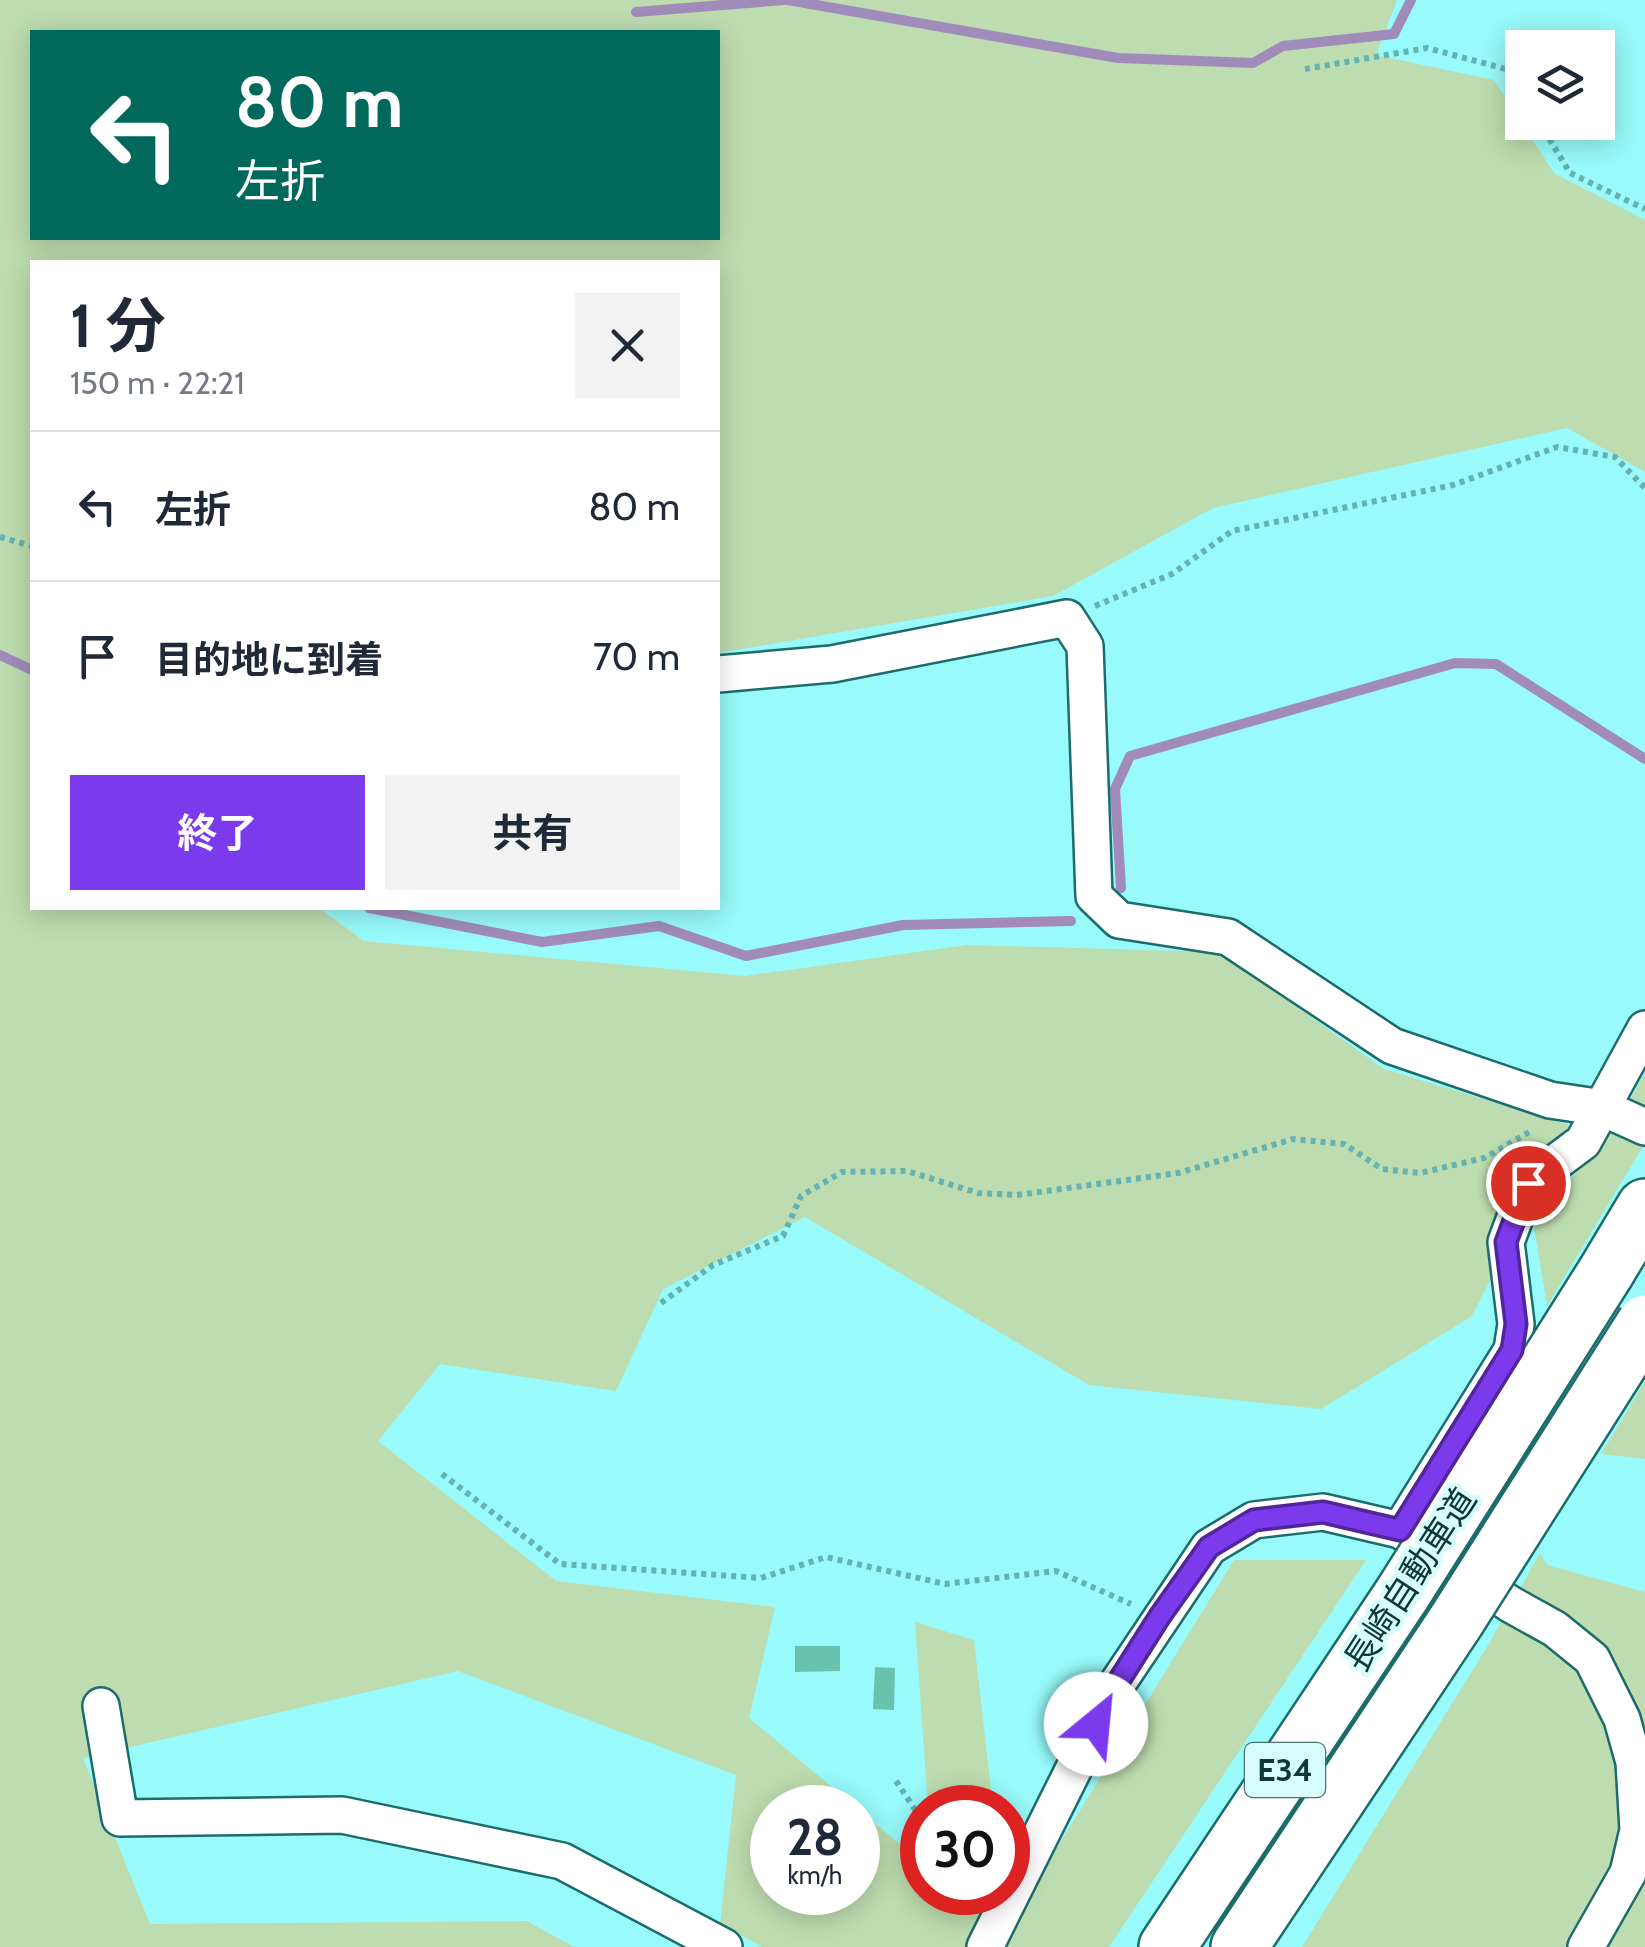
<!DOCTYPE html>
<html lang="ja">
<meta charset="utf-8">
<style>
:root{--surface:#fff;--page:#f2f2f3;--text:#1f2937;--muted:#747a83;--line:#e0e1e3;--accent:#7c3aed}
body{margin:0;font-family:Cabin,"Noto Sans JP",sans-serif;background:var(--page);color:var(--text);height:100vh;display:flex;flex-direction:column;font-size:38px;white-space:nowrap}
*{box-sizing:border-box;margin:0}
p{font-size:32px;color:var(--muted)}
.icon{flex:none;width:55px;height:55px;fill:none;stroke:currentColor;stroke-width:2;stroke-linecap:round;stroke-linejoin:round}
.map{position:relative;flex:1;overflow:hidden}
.sheet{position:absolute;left:30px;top:260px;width:690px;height:650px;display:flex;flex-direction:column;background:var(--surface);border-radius:0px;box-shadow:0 5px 25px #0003}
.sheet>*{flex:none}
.hud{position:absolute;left:30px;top:30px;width:690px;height:210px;border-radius:0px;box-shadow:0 5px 25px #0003;background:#00695c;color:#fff;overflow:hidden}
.buttons{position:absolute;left:1505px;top:30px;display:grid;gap:20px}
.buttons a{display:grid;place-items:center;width:110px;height:110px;border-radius:0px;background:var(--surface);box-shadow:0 5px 25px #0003;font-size:50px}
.speed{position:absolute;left:750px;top:1785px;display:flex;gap:20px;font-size:50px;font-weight:700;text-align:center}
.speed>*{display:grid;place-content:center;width:130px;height:130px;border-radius:50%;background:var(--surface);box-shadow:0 5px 25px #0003;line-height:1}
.speed small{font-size:25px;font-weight:400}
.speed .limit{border:15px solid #d22;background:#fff;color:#111}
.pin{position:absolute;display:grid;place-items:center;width:85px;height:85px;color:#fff;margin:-42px;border:5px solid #fff;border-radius:50%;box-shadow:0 2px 10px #0007}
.me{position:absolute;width:110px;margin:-55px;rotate:28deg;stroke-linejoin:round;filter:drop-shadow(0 0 8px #0008)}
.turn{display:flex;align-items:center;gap:35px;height:210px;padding:0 40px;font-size:45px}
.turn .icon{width:130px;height:130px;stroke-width:2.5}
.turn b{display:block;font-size:70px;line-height:85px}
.round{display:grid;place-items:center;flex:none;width:105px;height:105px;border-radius:0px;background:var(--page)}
.headline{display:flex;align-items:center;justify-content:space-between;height:170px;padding:0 40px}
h1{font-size:60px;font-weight:700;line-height:75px}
.cta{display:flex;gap:20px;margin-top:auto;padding:20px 40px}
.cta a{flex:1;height:115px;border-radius:0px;background:var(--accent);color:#fff;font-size:40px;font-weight:700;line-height:115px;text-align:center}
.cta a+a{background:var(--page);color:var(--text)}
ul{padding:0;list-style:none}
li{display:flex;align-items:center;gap:30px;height:150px;padding:0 40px;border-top:2px solid var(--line)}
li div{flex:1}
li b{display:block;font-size:38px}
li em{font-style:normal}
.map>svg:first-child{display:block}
.green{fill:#bddcaf;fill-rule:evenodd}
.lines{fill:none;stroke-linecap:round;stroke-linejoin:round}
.stream{stroke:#a08bba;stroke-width:10}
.building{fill:#69c2ac}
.minor-casing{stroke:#1c6c6d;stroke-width:40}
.motorway-casing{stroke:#1c6c6d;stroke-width:60}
.path{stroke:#64b2b2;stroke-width:6;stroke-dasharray:5 5;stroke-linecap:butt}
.minor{stroke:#fff;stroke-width:35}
.motorway{stroke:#fff;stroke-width:55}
.motorway-bridge-casing{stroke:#1c6c6d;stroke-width:60;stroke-linecap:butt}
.motorway-bridge{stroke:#fff;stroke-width:55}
.route-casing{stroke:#51269a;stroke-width:25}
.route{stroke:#7c3aed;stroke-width:18}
.labels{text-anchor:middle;stroke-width:9;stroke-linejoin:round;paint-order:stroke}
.shield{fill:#d8fcfc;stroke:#497373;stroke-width:2.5}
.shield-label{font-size:32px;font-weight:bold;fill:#0c3838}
.street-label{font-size:35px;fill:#0c3838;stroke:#d8fcfc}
</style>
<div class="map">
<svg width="1645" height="1947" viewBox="0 0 1645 1947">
<rect width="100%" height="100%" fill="#98fafa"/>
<path class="green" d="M0,0H1397L1376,55L1494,80L1554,173L1645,220V472L1567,428L1213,508L1053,596L718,653V262H32V908H319L364,941L745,976L967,945L1220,952L1384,1069L1569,1125L1472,1316L1321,1409L1089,1385L805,1217L663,1289L616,1391L440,1364L378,1441L556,1581L775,1607L749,1718L856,1807L772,1808V1892H858V1809L922,1863V1892L1003,1893L1007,1929L1234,1560H1366L1109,1947H762L720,1923L736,1775L458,1671L83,1758L150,1924L527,1921L574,1947H0ZM32,32H718V238H32Z
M1645,1072V1143L1547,1306L1534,1227L1625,1110Z
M1645,1381V1459L1601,1454Z
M1540,1553L1547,1565L1645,1592V1947H1302L1490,1642Z
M915,1622L974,1640L993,1807H928Z"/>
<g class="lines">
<path class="stream" d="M788,0L1118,58L1253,63L1283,46L1394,34L1411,0
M636,12L784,0
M0,655L32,670
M1121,888L1115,789L1130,756L1455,663L1496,664L1645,759
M369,908L542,942L659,926L746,956L903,925L1071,921"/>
</g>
<path class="building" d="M795,1646H840V1671L795,1672Z
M875,1667L895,1668L894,1710L873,1709Z"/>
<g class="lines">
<defs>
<path id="minor" d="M718,674L832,664L1067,618L1085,646L1094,896L1119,920L1228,937L1392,1046L1550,1100L1603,1108L1645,1127
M1400,1530L1512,1350L1516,1324L1506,1242L1528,1183L1583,1142L1645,1029
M101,1706L120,1818L342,1815L562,1861L724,1947
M985,1947L1113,1690L1209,1547L1254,1520L1323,1512L1400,1530L1510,1604L1555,1629L1592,1659L1622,1719L1634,1762L1638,1830L1628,1873L1586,1947"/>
<path id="motorway" d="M1606,1272L1645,1207
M1167,1947L1403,1593
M1239,1947L1456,1621"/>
</defs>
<use href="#minor" class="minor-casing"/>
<use href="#motorway" class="motorway-casing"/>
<path class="path" d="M1305,69L1427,48L1506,69L1522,96
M1539,122L1570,173L1645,209
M0,537L32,546
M1095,606L1172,574L1232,531L1453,485L1557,447L1615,457L1645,488
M661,1303L713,1265L783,1236L801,1196L842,1172L907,1171L978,1193L1017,1195L1178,1173L1293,1139L1344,1144L1382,1169L1420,1173L1484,1158L1531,1131
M442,1474L560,1564L761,1578L826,1557L945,1584L1056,1571L1131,1604
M896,1781L922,1820"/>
<use href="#minor" class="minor"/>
<use href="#motorway" class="motorway"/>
<defs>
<path id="motorway-bridge" d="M1403,1593L1606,1272
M1456,1621L1645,1323"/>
</defs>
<use href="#motorway-bridge" class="motorway-bridge-casing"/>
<use href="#motorway-bridge" class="motorway-bridge"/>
</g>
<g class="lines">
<defs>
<path id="route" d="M1096,1724L1113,1690L1160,1616L1209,1547L1254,1520L1323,1512L1400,1530L1512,1350L1516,1324L1506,1242L1528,1183"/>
</defs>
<use href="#route" class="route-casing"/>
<use href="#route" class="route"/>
</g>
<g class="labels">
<rect class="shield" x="1245" y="1743" width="80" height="54" rx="8"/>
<g class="shield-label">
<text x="1285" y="1781">E34</text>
</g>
<g class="street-label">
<text transform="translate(1410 1580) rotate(-57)" y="12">長崎自動車道</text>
</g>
</g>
</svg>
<div class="buttons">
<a><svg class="icon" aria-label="layers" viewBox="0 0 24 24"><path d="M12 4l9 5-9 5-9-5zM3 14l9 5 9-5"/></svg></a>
</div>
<div class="speed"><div>28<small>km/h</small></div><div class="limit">30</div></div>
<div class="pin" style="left:1528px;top:1183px;background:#d93025"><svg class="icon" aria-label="arrive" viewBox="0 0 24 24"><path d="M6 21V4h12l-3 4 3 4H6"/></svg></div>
<svg class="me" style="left:1096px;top:1724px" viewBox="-20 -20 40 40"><circle r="19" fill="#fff"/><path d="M0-13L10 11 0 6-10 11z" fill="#7c3aed"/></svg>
<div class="hud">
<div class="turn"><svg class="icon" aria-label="left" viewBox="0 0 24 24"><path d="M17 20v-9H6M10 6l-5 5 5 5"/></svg><div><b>80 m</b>左折</div></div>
</div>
<section class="sheet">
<div class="headline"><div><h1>1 分</h1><p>150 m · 22:21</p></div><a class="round"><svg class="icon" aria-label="close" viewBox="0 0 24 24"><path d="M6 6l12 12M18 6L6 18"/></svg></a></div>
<ul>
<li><svg class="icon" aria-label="left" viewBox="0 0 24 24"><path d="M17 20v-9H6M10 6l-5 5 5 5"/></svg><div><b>左折</b></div><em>80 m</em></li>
<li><svg class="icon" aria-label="arrive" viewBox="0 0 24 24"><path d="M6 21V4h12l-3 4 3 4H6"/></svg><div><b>目的地に到着</b></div><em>70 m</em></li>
</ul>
<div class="cta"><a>終了</a><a>共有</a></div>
</section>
</div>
